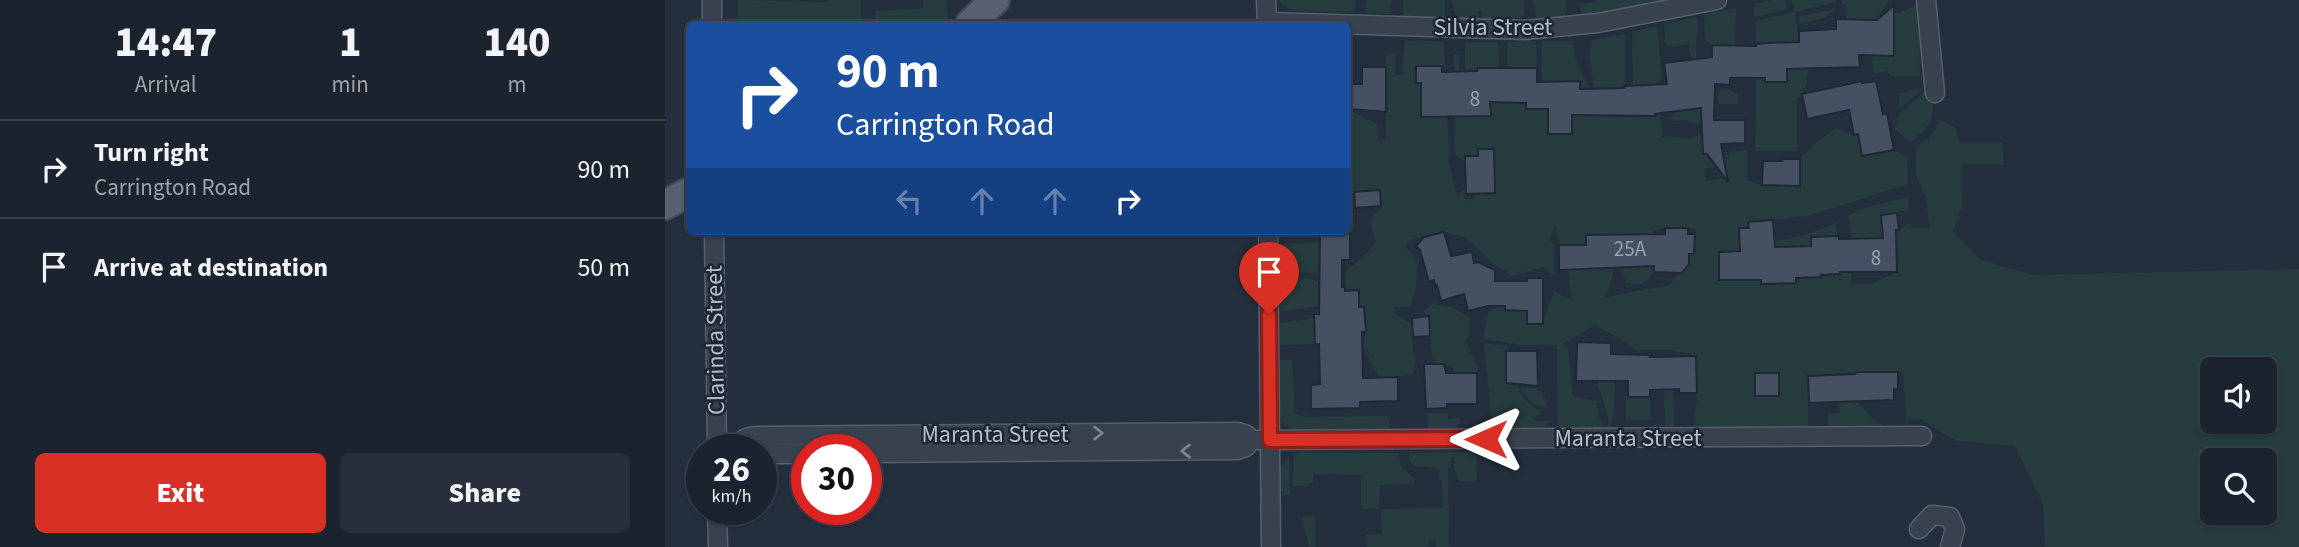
<!DOCTYPE html>
<style>
:root{--surface:#1b232e;--page:#282f3a;--text:#f1f3f6;--muted:#a0a4aa;--line:#39404a;--accent:#d93025}
body{margin:0;font-family:"Source Sans 3",sans-serif;background:var(--page);color:var(--text);height:100vh;display:flex;flex-direction:column;font-size:26px;white-space:nowrap}
*{box-sizing:border-box;margin:0}
p{font-size:23px;color:var(--muted)}
.icon{flex:none;width:38px;height:38px;fill:none;stroke:currentColor;stroke-width:2;stroke-linecap:round;stroke-linejoin:round}
.map{position:relative;flex:1;overflow:hidden}
.drawer{display:flex;flex-direction:column;background:var(--surface);width:665px}
.drawer>*{flex:none}
.top-card{position:absolute;left:21px;top:21px;width:665px;height:214px;border-radius:10px;box-shadow:0 2px 5px #0004,0 0 0 2px var(--line);background:#1a4fa0;color:#fff;overflow:hidden}
.tools{position:absolute;left:1535px;top:357px;display:grid;gap:14px}
.tools a{display:grid;place-items:center;width:77px;height:77px;border-radius:10px;background:var(--surface);box-shadow:0 2px 5px #0004,0 0 0 2px var(--line);font-size:35px}
.speed{position:absolute;left:21px;top:434px;display:flex;gap:14px;font-size:35px;font-weight:700;text-align:center}
.speed>*{display:grid;place-content:center;width:91px;height:91px;border-radius:50%;background:var(--surface);box-shadow:0 2px 5px #0004,0 0 0 2px var(--line);line-height:1}
.speed small{font-size:18px;font-weight:400}
.speed .limit{border:10px solid #d22;background:#fff;color:#111}
.pin{position:absolute;display:grid;place-items:center;width:60px;height:60px;color:#fff;margin:-72px -30px;border-radius:50% 50% 50% 0;rotate:-45deg;box-shadow:0 0 7px #0007}
.pin .icon{rotate:45deg}
.me{position:absolute;width:77px;margin:-38px;rotate:270deg;stroke-linejoin:round;filter:drop-shadow(0 0 5px #0008)}
.turn{display:flex;align-items:center;gap:24px;height:147px;padding:0 35px;font-size:32px}
.turn .icon{width:91px;height:91px;stroke-width:2.5}
.turn b{display:block;font-size:49px;line-height:60px}
.lanes{display:flex;align-items:center;height:66px;padding:0 35px;background:#0003;justify-content:center;gap:35px;direction:ltr}
.lanes .off{opacity:.35}
.eta{display:flex;justify-content:space-evenly;align-items:center;height:119px;text-align:center}
.eta b{font-size:42px;font-weight:800;line-height:49px}
.primary-button{display:flex;gap:14px;margin-top:auto;padding:14px 35px}
.primary-button a{flex:1;height:80px;border-radius:10px;background:var(--accent);color:#fff;font-size:28px;font-weight:800;line-height:80px;text-align:center}
.primary-button a+a{background:var(--page);color:var(--text)}
ul{padding:0;list-style:none}
li{display:flex;align-items:center;gap:21px;height:98px;padding:0 35px;border-top:2px solid var(--line)}
li div{flex:1}
li b{display:block;font-size:26px}
li em{font-style:normal}
main{display:flex;flex:1;min-height:0}
.map>svg:first-child{display:block}
.green{fill:#263c3f;fill-rule:evenodd}
.building{fill:#455162;stroke:#1f2835;stroke-width:2}
.lines{fill:none;stroke-linecap:round;stroke-linejoin:round}
.street-casing{stroke:#565f6c;stroke-width:21}
.primary-casing{stroke:#414a57;stroke-width:32}
.street{stroke:#38414e;stroke-width:18}
.primary{stroke:#56606e;stroke-width:28}
.oneway{stroke:#7c8592}
.route-casing{stroke:#8d1f18;stroke-width:18}
.route{stroke:#d93025;stroke-width:12}
.labels{text-anchor:middle;stroke-width:5;stroke-linejoin:round;paint-order:stroke}
.number-label{font-size:21px;fill:#98a1af}
.street-label{font-size:24px;fill:#b4bcc9;stroke:#1d2633}
</style>
<main>
<section class="drawer">
<div class="eta">
<div><b>14:47</b><p>Arrival</p></div>
<div><b>1</b><p>min</p></div>
<div><b>140</b><p>m</p></div>
</div>
<ul>
<li><svg class="icon" aria-label="right" viewBox="0 0 24 24"><path d="M7 20v-9h11M14 6l5 5-5 5"/></svg><div><b>Turn right</b><p>Carrington Road</p></div><em>90 m</em></li>
<li><svg class="icon" aria-label="arrive" viewBox="0 0 24 24"><path d="M6 21V4h12l-3 4 3 4H6"/></svg><div><b>Arrive at destination</b></div><em>50 m</em></li>
</ul>
<div class="primary-button"><a>Exit</a><a>Share</a></div>
</section>
<div class="map">
<svg width="1634" height="547" viewBox="0 0 1634 547">
<rect width="100%" height="100%" fill="#242f3e"/>
<path class="green" d="M73,0L162,2L163,0H196V24H73Z
M258,0H281L283,24H211L210,11L258,8Z
M614,0H690V12L628,11L616,4Z
M702,0H727L725,14L700,13Z
M738,0H780V18L738,16Z
M787,0H860L859,13L855,18H817L816,10L813,11V18H791Z
M867,0H901L902,12L898,18H872Z
M932,0H1000L938,14L917,17L914,4L932,2Z
M1107,0H1120L1122,9L1089,17V4Z
M1127,0H1171V2L1129,12C1134,31 1134,49 1138,68L1144,69L1139,94L1132,99V151H1090L1091,78H1100V83L1115,82V78L1122,77L1120,42L1091,44L1090,21L1129,12Z
M1177,0H1224L1211,20H1202V26L1182,21L1181,5L1177,4Z
M1254,4L1255,76H1226L1222,71L1209,74L1206,54L1229,43V26L1223,19L1233,12L1234,13Z
M1071,8L1070,46L1047,45L1044,42L1040,41L1039,15Z
M1170,9L1159,18L1134,24V17Z
M1032,17L1033,35L1031,36V60H1027L1023,44L1008,47L1000,45L999,24Z
M992,26L997,80L994,81L997,137L1028,138L1037,133L1050,154L1063,155L1065,152L1082,150V180L1097,185L1135,186V159L1151,143L1171,128L1188,135L1193,134L1197,156L1229,150L1242,157L1243,184L1142,216L1083,222L1085,245C1117,241 1144,236 1173,222L1171,225L1172,236L1146,237L1156,277V275L1175,274L1174,251L1187,272L1185,284H1207L1231,272V243H1223L1222,238L1194,239L1187,243L1183,215L1203,207L1243,197L1244,210L1216,215L1218,232L1234,230L1245,223L1246,227L1264,228L1261,197L1251,175V147L1264,138L1275,119L1290,128L1295,143H1337L1339,165H1296L1297,207L1288,232L1316,260L1368,275L1634,269V547H1380L1378,505L1350,446L1291,441L1261,423L1258,419L1241,420L1238,372H1192L1143,376V430L1029,429L1032,393L1031,356L1005,350H970L961,342L930,325L896,345L903,348L908,397L931,401L937,428L895,430L893,423L892,345H857L818,339L823,312L834,306H840L841,310L862,311L877,324L889,291L907,300L902,269H943V247H948V274L941,297L1004,285L1024,262V254H1029L1031,228H1000L989,231C992,254 995,291 961,283L955,267L977,234L921,235V245H894L891,225L884,240L888,241L889,274L884,273L878,267L847,276L830,265L801,237L779,232L742,241L741,247L752,261L751,288L745,307H729V313L747,325L748,351L751,356L748,375L715,378L698,348L701,332V316H699V307L694,305V291H680L681,270L696,259L711,242L705,222L716,206L715,190L683,191V70L686,69L685,111L712,124L713,140L721,139V54L730,53V75H737L740,40L779,42L780,66H751V82L756,83V116L777,117L782,104L784,164L792,195L801,189L799,197L805,201L810,194L830,193L829,149H813V156H800V161L790,155L789,55H794L795,102L825,116V93L841,88V103H861V109L876,110L877,41H908C908,55 918,82 929,91L925,57L926,40L960,34V101L975,114V117L990,115L989,88L968,86L967,32ZM882,82H915L907,104V134L883,133ZM1060,165L1062,177L1041,181L1039,169ZM1130,246L1131,283L1097,284L1102,247ZM1054,252H1079V280H1054ZM1547,369H1600V422H1547ZM1090,373H1113L1114,396H1090ZM1547,460H1600V513H1547Z
M871,41L872,68L842,67V42Z
M800,42H833L834,67H829V71H821V67H813L812,71H800Z
M1256,88V91L1234,108V94Z
M1056,89H1063L1072,94L1073,104H1054L1053,95Z
M1035,92L1037,118L1034,125L1021,120L1006,121L1007,115L1012,111L1030,109L1028,94Z
M1259,92L1268,93C1268,123 1268,124 1245,143L1230,129L1234,115Z
M655,242V273L614,271V244Z
M644,278L653,282L654,306L614,312V279Z
M767,304L787,307L805,318L804,336L800,340L813,367L812,373H800L788,377V366L768,364L764,325L767,321L761,318L759,311Z
M649,318L650,344L615,345L614,323Z
M819,343L843,346L841,383H851L859,399L874,411L876,414L868,417L869,421H883L879,430H829L827,424Z
M615,360H627L630,413L639,417L722,416L725,424L723,432L627,431L618,423L615,417Z
M934,381H950L948,422L943,429V418L936,392L933,390Z
M855,388H870L878,392L882,406C867,409 863,398 855,388Z
M1008,388L1009,429H1000L999,389Z
M961,397H985V420H961Z
M1192,401L1209,420L1218,425V430H1163V414L1175,413L1174,402Z
M762,413L783,414V419L795,417L792,430H763Z
M636,452L734,453L736,467L749,478V484L715,485L714,509H696V475L648,474V483H644V486H628L629,454Z
M811,452L812,478L810,482L794,481L789,467V457H786V467L783,468L784,547H771V540H764L763,547H702L701,535L717,534L716,509L778,508L777,480H774V468L749,466L744,460V453Z
M624,456L625,495H619L616,492V468Z
M650,516V547H644C644,540 638,528 637,517Z"/>
<path class="building" d="M1229,5V56L1194,55L1195,67L1122,69V82H1100V78H1065V85L1050,84L1049,120H1080V143L1056,144L1063,182L1042,154H1038L1036,108L990,114V116L907,115V134H883V109H861V103L825,102L826,116L756,117V83H751V66H777V72L812,71L813,68H872V82L915,81V89L959,88V86L1002,84L999,63L1047,57V45L1091,46V44L1103,43L1134,42V31L1171,29V19L1212,20Z
M697,67H721V112L685,109L684,87L686,84H697Z
M1197,81V83L1211,81L1218,114L1222,113L1229,150L1197,156L1193,134L1189,135L1184,110L1142,119L1137,94Z
M813,149H829L830,193L801,194L800,156H813Z
M1116,159H1135V186L1097,185L1098,161H1117Z
M715,190L716,206L690,208L689,192Z
M1232,213L1234,230H1231L1232,272H1175V274L1156,275V277L1131,278V283L1096,284V280H1054V252L1075,251L1074,228H1084L1083,222L1108,220L1110,247L1146,246V237L1174,236V239L1218,238L1216,215Z
M1000,228H1023V234H1030L1029,254H1024V264L1017,273L989,272V266L894,270V245H921V235L1000,234Z
M655,231H685V260H677V287H680V291L694,290V307H699L701,332H697L698,378L733,377V401L695,402V408L646,409V385L655,384L654,344H650L649,314H654Z
M779,232L786,256L807,252L809,263L813,262L830,270V281H862V278H878V324H862V311L840,310V306H823L803,311L799,294L776,301L772,285H770L769,280L764,282L755,250L751,246L759,237Z
M764,316L765,336L748,337L747,318Z
M912,342L946,343V354L984,355L985,357L1031,356L1032,393H1014V389L985,390V397H963V381H911Z
M841,351H872L873,386L841,383Z
M759,364H779L781,373H812V404H782V408L761,409Z
M1192,372H1233V389H1229V400L1144,403L1143,376L1190,374Z
M1090,373H1114V396H1090Z"/>
<g class="lines">
<defs>
<path id="street" d="M47,0V24
M601,0L602,24
M1261,0L1270,93
M602,22L860,30L933,23L1052,0
M49,231L52,450
M603,231L606,547
M52,444H73L81,438L90,436L573,432L582,435L585,440L1257,436
M201,453L572,450L581,447L585,440
M96,454H142
M52,509L53,547
M1254,529L1267,515L1285,517L1290,529L1285,547"/>
<path id="primary" d="M305,24L330,0
M0,205L24,192"/>
</defs>
<use href="#street" class="street-casing"/>
<use href="#primary" class="primary-casing"/>
<use href="#street" class="street"/>
<use href="#primary" class="primary"/>
</g>
<defs><path id="oneway-chevron" d="M-2-3.5L2.5 0L-2 3.5" fill="none" stroke-width="1.6" stroke-linecap="round" stroke-linejoin="round" transform="scale(1.75)"/></defs>
<g class="oneway">
<use href="#oneway-chevron" transform="translate(433 433)"/>
<use href="#oneway-chevron" transform="translate(521 451) rotate(180)"/>
</g>
<g class="lines">
<defs>
<path id="route" d="M604,314L605,440L821,439"/>
</defs>
<use href="#route" class="route-casing"/>
<use href="#route" class="route"/>
</g>
<g class="labels">
<g class="number-label">
<text x="810" y="106">8</text>
<text x="965" y="256">25A</text>
<text x="1211" y="265">8</text>
</g>
<g class="street-label">
<text x="828" y="35">Silvia Street</text>
<text transform="translate(50 340) rotate(-91)" y="8">Clarinda Street</text>
<text x="330" y="442">Maranta Street</text>
<text x="963" y="446">Maranta Street</text>
</g>
</g>
</svg>
<div class="tools">
<a><svg class="icon" aria-label="sound" viewBox="0 0 24 24"><path d="M4 9h4l5-4v14l-5-4H4zM17 9q2 3 0 6"/></svg></a>
<a><svg class="icon" aria-label="search" viewBox="0 0 24 24"><circle cx="10" cy="10" r="6"/><path d="M15 15l6 6"/></svg></a>
</div>
<div class="speed"><div>26<small>km/h</small></div><div class="limit">30</div></div>
<div class="pin" style="left:604px;top:314px;background:#d93025"><svg class="icon" aria-label="arrive" viewBox="0 0 24 24"><path d="M6 21V4h12l-3 4 3 4H6"/></svg></div>
<svg class="me" style="left:821px;top:439px" viewBox="-20 -20 40 40"><path d="M0-17L14 15 0 8-14 15z" fill="#d93025" stroke="#fff" stroke-width="4"/></svg>
<div class="top-card">
<div class="turn"><svg class="icon" aria-label="right" viewBox="0 0 24 24"><path d="M7 20v-9h11M14 6l5 5-5 5"/></svg><div><b>90 m</b>Carrington Road</div></div>
<div class="lanes"><svg class="icon off" aria-label="left" viewBox="0 0 24 24"><path d="M17 20v-9H6M10 6l-5 5 5 5"/></svg><svg class="icon off" aria-label="ahead" viewBox="0 0 24 24"><path d="M12 20V5M6 11l6-6 6 6"/></svg><svg class="icon off" aria-label="ahead" viewBox="0 0 24 24"><path d="M12 20V5M6 11l6-6 6 6"/></svg><svg class="icon" aria-label="right" viewBox="0 0 24 24"><path d="M7 20v-9h11M14 6l5 5-5 5"/></svg></div>
</div>
</div>
</main>
